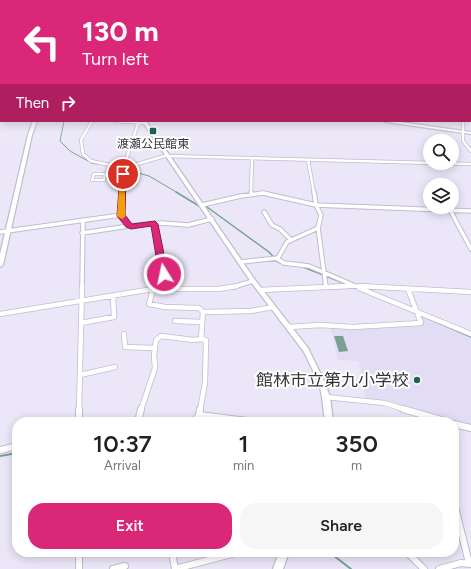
<!DOCTYPE html>
<meta charset="utf-8">
<style>
:root{--surface:#fff;--page:#f6f6f6;--text:#222;--muted:#767676;--accent:#db2777}
body{margin:0;font-family:Figtree,"Noto Sans JP",sans-serif;background:var(--page);color:var(--text);height:100vh;display:flex;flex-direction:column;font-size:15px;white-space:nowrap}
*{box-sizing:border-box;margin:0}
p{font-size:13px;color:var(--muted)}
.icon{flex:none;width:22px;height:22px;fill:none;stroke:currentColor;stroke-width:2;stroke-linecap:round;stroke-linejoin:round}
.map{position:relative;flex:1;overflow:hidden}
.details{position:absolute;left:12px;top:417px;width:447px;height:140px;display:flex;flex-direction:column;background:var(--surface);border-radius:16px;box-shadow:0 2px 10px #0003}
.details>*{flex:none}
.top-card{position:absolute;left:0px;top:0px;width:471px;height:122px;box-shadow:0 2px 10px #0003;background:#db2777;color:#fff;overflow:hidden}
.fabs{position:absolute;left:423px;top:134px;display:grid;gap:8px}
.fabs a{display:grid;place-items:center;width:36px;height:36px;border-radius:50%;background:var(--surface);box-shadow:0 2px 10px #0003;font-size:20px}
.pin{position:absolute;display:grid;place-items:center;width:34px;height:34px;color:#fff;margin:-17px;border:2px solid #fff;border-radius:50%;box-shadow:0 1px 4px #0007}
.me{position:absolute;width:44px;margin:-22px;rotate:350deg;stroke-linejoin:round;filter:drop-shadow(0 0 3px #0008)}
.turn{display:flex;align-items:center;gap:14px;height:84px;padding:0 16px;font-size:18px}
.turn .icon{width:52px;height:52px;stroke-width:2.5}
.turn b{display:block;font-size:28px;line-height:34px}
.then{display:flex;align-items:center;height:38px;padding:0 16px;background:#0003;gap:8px;font-size:15px}
.eta{display:flex;justify-content:space-evenly;align-items:center;height:68px;text-align:center}
.eta b{font-size:24px;font-weight:600;line-height:28px}
.primary-button{display:flex;gap:8px;margin-top:auto;padding:8px 16px}
.primary-button a{flex:1;height:46px;border-radius:16px;background:var(--accent);color:#fff;font-size:16px;font-weight:600;line-height:46px;text-align:center}
.primary-button a+a{background:var(--page);color:var(--text)}
.map>svg:first-child{display:block}
.built{fill:#e2dcf5}
.water{fill:#78a192}
.lines{fill:none;stroke-linecap:round;stroke-linejoin:round}
.stream-far2{stroke:#78a192;stroke-width:1}
.stream-far1{stroke:#78a192;stroke-width:1.5}
.stream{stroke:#78a192;stroke-width:2}
.street-far4-casing{stroke:#c0bdce;stroke-width:3}
.street-far3-casing{stroke:#c0bdce;stroke-width:4}
.street-far2-casing{stroke:#c0bdce;stroke-width:5.5}
.street-far1-casing{stroke:#c0bdce;stroke-width:6}
.street-casing{stroke:#c0bdce;stroke-width:8}
.secondary-casing{stroke:#c0bdce;stroke-width:2.5}
.street-far4{stroke:#fff;stroke-width:2}
.street-far3{stroke:#fff;stroke-width:2.5}
.street-far2{stroke:#fff;stroke-width:3.5}
.street-far1{stroke:#fff;stroke-width:4.5}
.street{stroke:#fff;stroke-width:6}
.secondary{fill:#fff;fill-rule:evenodd}
.route{fill:#db2777;stroke:#8e194d}
.slow{fill:#f59e0b}
.poi-dot{fill:#23624f;stroke:#fff;stroke-width:1.5}
.labels{text-anchor:middle;stroke-width:4;stroke-linejoin:round;paint-order:stroke}
.far-poi-label{font-size:12px;fill:#36353c;stroke:#fff}
.near-poi-label{font-size:17px;fill:#36353c;stroke:#fff;text-anchor:end}
</style>
<div class="map">
<svg width="471" height="569" viewBox="0 0 471 569">
<rect width="100%" height="100%" fill="#ebe7f9"/>
<path class="built" d="M419,315L471,336V425L436,416L386,401L366,399L359,361L338,360L331,329H354L422,325Z"/>
<path class="water" d="M334,336H343L348,351L339,352Z"/>
<g class="lines">
<path class="stream-far2" d="M64,121L60,141L70,151L88,161
M379,121L387,122
M91,163L97,164
M124,169L149,176L178,193"/>
<path class="stream-far1" d="M176,192L199,206L207,207L269,252L278,262L284,264
M303,267L346,284
M427,318L471,337"/>
<path class="stream" d="M0,456L17,453L13,499H17
M329,552L351,569"/>
<defs>
<path id="street-far4" d="M116,121L124,122"/>
<path id="street-far3" d="M92,121L81,140L83,154L91,161L124,168L168,155
M116,121L145,123
M463,121V141L471,151
M168,156L471,164
M308,160L314,193
M94,174H105L104,180H92Z
M105,174H123
M121,193C121,169 131,145 139,121
M251,193L252,158
M260,193H265"/>
<path id="street-far2" d="M121,192V215
M314,192L316,205L321,215L318,228L326,287
M251,194V192
M202,205L241,196L263,193L316,205L471,211
M450,210L471,249
M264,212L272,225L280,229L291,240
M155,224L166,287
M0,232L121,215L125,218L129,226L161,223L188,225L212,219
M82,233L129,226
M276,258L284,263L309,266L353,285
M241,262L278,258L287,242L318,228
M82,287L83,220
M233,287L253,281
M326,287L355,286L379,287"/>
<path id="street-far1" d="M166,286V288
M360,286L471,292
M359,288L471,334
M260,290L349,286
M203,312L251,311L273,307
M0,314L153,289H219L237,286
M175,321L202,322
M81,323L114,317L113,296
M289,327L320,325L353,327L421,323L408,289
M124,334L125,347L155,348
M80,375L115,367
M326,397L384,403L407,410
M79,410L82,286
M141,410L155,368L154,355L156,340L161,336L194,340L201,339L203,312L199,308L165,307L149,304L153,289
M200,410L205,383L206,340L201,339"/>
<path id="street" d="M403,409L448,422
M199,415L200,409
M79,422V409
M138,422L141,409
M194,422L199,415L256,422
M454,424L471,428
M0,450L17,446
M454,503L469,563
M79,552V569
M172,552L175,569L239,552
M407,552L424,569
M113,569L125,566
M439,569L461,563L470,564"/>
<path id="secondary" d="M0,102H1V104H0Z
M33,121H37L32,135L3,265L0,267V254L28,135Z
M142,121H146L255,280L308,348L325,383L330,397L333,422H325L322,397L319,383L304,352L251,282Z
M384,121H393L471,132V134L386,122Z
M279,552H289L283,569H273Z"/>
</defs>
<use href="#street-far4" class="street-far4-casing"/>
<use href="#street-far3" class="street-far3-casing"/>
<use href="#street-far2" class="street-far2-casing"/>
<use href="#street-far1" class="street-far1-casing"/>
<use href="#street" class="street-casing"/>
<use href="#secondary" class="secondary-casing"/>
<use href="#street-far4" class="street-far4"/>
<use href="#street-far3" class="street-far3"/>
<use href="#street-far2" class="street-far2"/>
<use href="#street-far1" class="street-far1"/>
<use href="#street" class="street"/>
<use href="#secondary" class="secondary"/>
</g>
<linearGradient id="sky" x2="0" y2="1"><stop stop-color="#7bacc6"/><stop offset="0.45" stop-color="#f6f4fc"/><stop offset="1" stop-color="#f6f4fc" stop-opacity="0"/></linearGradient>
<rect width="471" height="146" fill="url(#sky)"/>
<path class="route" d="M120,173L126,174L125,215L132,224L155,221L158,224L168,274L167,276L164,277L159,274L151,226L131,229L126,227L117,216Z"/>
<path class="slow" d="M119,189L125,191V215L126,216L122,219L117,216Z"/>
<g class="poi-dot">
<rect x="149" y="127" width="8" height="8" rx="2"/>
<circle cx="417" cy="380" r="4"/>
</g>
<g class="labels">
<g class="far-poi-label">
<text x="153" y="148">渡瀬公民館東</text>
</g>
<g class="near-poi-label">
<text x="409" y="386">館林市立第九小学校</text>
</g>
</g>
</svg>
<div class="fabs">
<a><svg class="icon" aria-label="search" viewBox="0 0 24 24"><circle cx="10" cy="10" r="6"/><path d="M15 15l6 6"/></svg></a>
<a><svg class="icon" aria-label="layers" viewBox="0 0 24 24"><path d="M12 4l9 5-9 5-9-5zM3 14l9 5 9-5"/></svg></a>
</div>
<div class="pin" style="left:123px;top:174px;background:#d93025"><svg class="icon" aria-label="arrive" viewBox="0 0 24 24"><path d="M6 21V4h12l-3 4 3 4H6"/></svg></div>
<svg class="me" style="left:164px;top:274px" viewBox="-20 -20 40 40"><circle r="17" fill="#db2777" stroke="#fff" stroke-width="3"/><path d="M0-11L8 9 0 5-8 9z" fill="#fff"/></svg>
<div class="top-card">
<div class="turn"><svg class="icon" aria-label="left" viewBox="0 0 24 24"><path d="M17 20v-9H6M10 6l-5 5 5 5"/></svg><div><b>130 m</b>Turn left</div></div>
<div class="then">Then<svg class="icon" aria-label="right" viewBox="0 0 24 24"><path d="M7 20v-9h11M14 6l5 5-5 5"/></svg></div>
</div>
<section class="details">
<div class="eta">
<div><b>10:37</b><p>Arrival</p></div>
<div><b>1</b><p>min</p></div>
<div><b>350</b><p>m</p></div>
</div>
<div class="primary-button"><a>Exit</a><a>Share</a></div>
</section>
</div>
